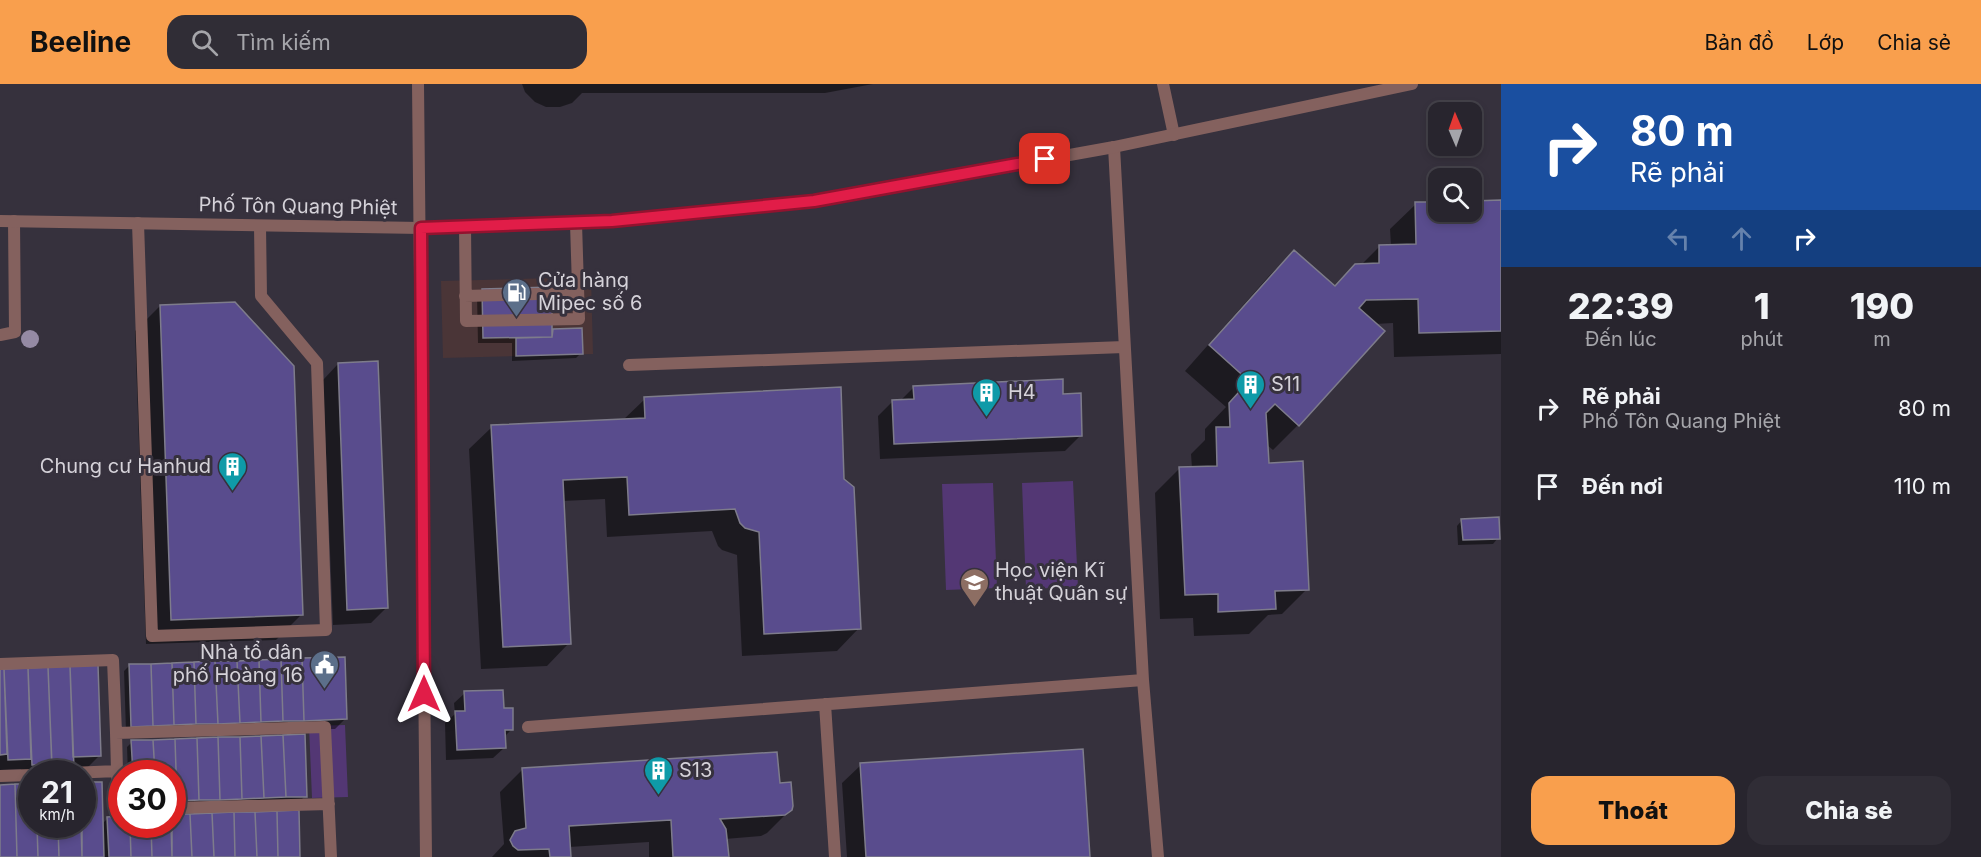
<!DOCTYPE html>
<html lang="vi">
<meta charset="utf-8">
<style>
:root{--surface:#28252e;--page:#302d36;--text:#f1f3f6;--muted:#a5a5aa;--line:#44424a;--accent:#f99f4d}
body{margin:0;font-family:Inter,sans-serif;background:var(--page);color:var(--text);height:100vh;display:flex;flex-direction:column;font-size:22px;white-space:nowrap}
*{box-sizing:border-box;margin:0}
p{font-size:20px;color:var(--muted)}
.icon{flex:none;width:33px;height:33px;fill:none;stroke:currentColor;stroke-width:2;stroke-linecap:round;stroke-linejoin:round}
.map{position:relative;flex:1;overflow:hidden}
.details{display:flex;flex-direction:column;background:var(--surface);width:480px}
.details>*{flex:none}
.hud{background:#1a4fa0;color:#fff;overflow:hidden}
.needle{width:39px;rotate:358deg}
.controls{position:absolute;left:1428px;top:18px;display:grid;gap:12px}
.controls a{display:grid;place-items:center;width:54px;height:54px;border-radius:12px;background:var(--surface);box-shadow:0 3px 9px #0003,0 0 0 2px var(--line);font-size:30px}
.speed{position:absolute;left:18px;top:676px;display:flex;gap:12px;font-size:30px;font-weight:700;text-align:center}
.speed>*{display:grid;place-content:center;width:78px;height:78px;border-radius:50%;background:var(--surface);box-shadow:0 3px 9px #0003,0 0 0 2px var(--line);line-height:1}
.speed small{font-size:15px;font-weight:400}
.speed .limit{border:9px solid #d22;background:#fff;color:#111}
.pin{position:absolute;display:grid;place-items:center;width:51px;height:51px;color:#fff;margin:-26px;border-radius:12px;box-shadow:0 3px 9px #0006}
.me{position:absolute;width:66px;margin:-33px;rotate:0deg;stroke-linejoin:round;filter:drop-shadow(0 0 4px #0008)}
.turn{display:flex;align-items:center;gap:21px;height:126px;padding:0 30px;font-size:27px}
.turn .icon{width:78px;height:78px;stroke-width:2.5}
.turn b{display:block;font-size:42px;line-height:51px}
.lanes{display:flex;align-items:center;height:57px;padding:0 30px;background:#0003;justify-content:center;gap:30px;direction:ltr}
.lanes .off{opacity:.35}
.eta{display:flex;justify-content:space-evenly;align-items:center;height:102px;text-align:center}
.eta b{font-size:36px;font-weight:800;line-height:42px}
.cta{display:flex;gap:12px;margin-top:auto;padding:12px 30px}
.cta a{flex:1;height:69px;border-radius:18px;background:var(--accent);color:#111;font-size:24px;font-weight:800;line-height:69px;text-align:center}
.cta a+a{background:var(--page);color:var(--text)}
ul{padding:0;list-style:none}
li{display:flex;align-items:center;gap:18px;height:78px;padding:0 30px}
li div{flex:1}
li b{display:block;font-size:22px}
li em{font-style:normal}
header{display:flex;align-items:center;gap:36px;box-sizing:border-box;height:84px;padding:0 30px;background:var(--accent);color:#111}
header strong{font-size:28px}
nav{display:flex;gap:33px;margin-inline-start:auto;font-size:21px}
.search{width:420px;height:54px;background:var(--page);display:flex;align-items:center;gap:15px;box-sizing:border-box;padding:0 21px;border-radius:18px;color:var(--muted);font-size:22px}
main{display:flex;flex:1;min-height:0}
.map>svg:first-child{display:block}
.commercial{fill:#4a3537}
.green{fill:#533774}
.shadow{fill:#0007}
.building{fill:#594c8d;stroke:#7e7c8b;stroke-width:1.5}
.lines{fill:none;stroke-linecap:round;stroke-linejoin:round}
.service{stroke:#84615e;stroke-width:12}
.minor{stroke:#84615e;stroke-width:12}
.tertiary{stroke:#84615e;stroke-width:12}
.tree{fill:#958aa4}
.route-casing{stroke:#92132f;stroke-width:15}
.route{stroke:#e11d48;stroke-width:10}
.labels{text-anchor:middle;stroke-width:6;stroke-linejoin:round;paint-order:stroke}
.street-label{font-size:20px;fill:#d5d2d9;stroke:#36313d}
.poi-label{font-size:20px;fill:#d5d2d9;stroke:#36313d;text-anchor:start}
</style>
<header>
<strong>Beeline</strong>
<div class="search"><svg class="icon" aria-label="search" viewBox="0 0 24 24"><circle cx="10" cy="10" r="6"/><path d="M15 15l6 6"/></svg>Tìm kiếm</div>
<nav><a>Bản đồ</a><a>Lớp</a><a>Chia sẻ</a></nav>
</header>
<main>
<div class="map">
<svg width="1501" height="773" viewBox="0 0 1501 773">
<rect width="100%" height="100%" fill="#36313d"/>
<path class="commercial" d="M591,193L593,270L443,274L441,197Z"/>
<path class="green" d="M1073,397L1078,503L1026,505L1022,399Z
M993,399L997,504L946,506L942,400Z
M345,641L348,713L312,714L309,642Z"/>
<path class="shadow" d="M522,0H873L825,9H582L572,19L560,23H546L535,18L525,8Z
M1501,117V270L1394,273L1393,239L1375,240L1298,341L1273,366L1266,360L1267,381L1307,505L1282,530L1268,531L1249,550L1194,552L1193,534L1160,535L1155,409L1180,384H1192L1191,370L1205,356V345L1226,323L1185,287L1269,192L1294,168L1334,203L1355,181H1361L1379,163L1391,162L1390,145L1416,120L1438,119V128H1472V118Z
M477,212L551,246L580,245L581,269L576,274L512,277V259H478Z
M160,222L301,531L276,556L146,560L135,247Z
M338,280L386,524L371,539L333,541L323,296Z
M914,303L1062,311L1081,351L1065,367L880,375L878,332L893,317H900Z
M645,315L842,395L859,544L837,567L742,572L737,471L722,466L718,462L712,447L607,453L605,415L563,417L569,559L547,582L481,585L469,365L492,343L623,336Z
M1462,436L1498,454L1493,460L1458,461L1457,442Z
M129,582L345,635L335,645L126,647L124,587Z
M96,583L99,672L88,683L65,690L21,692V685L0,686V586Z
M465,609L503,626L512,645L504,653V664L493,674L446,676L445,639L455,630L454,619Z
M132,658L305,712L300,717L172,722V690H128L127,663Z
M861,681L1088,773H847L842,699Z
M523,685L778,701L790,726L767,749L761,752L725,755L727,773H649V758L569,763L570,773H492L504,760L500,708Z
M0,702L32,741L102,740L108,734L122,741H172L299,773H0Z"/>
<path class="building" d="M1501,116V247L1419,249L1418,215L1366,216L1359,224L1385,247L1299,342L1275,320L1266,329L1269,379L1303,377L1309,506L1275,507L1276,525L1218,528V510L1185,511L1179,383L1217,382L1216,343H1230L1229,319L1249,297L1209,261L1294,166L1335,202L1355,180L1379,179V161L1416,160L1415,118H1438V128H1472V117Z
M552,203V253L483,254L482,205Z
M235,218L294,282L303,531L171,536L160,221Z
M582,244L583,270L516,272V254L552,253L553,245Z
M378,277L388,524L347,526L338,279Z
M1063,295V310L1081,309L1082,352L894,360L892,316L914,315L913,302Z
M841,303L844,395L854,403L861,545L764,550L759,448L745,444L740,439L735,425L629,431L627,393L563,396L571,560L503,563L491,341L645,334L644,313Z
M1499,433L1500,455L1463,456L1461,435Z
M345,573L347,635L304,637L302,574Z
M302,574L304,637H283L281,575Z
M281,575L283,637L261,638L259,576Z
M259,576L261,638L240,639L237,577Z
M215,577H237L240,639L218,640Z
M215,577L218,640H196L194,578Z
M194,578L196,640L174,641L172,579Z
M172,579L174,641L153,642L151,580Z
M129,580H151L153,642L131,643Z
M98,581L101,672L73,673L70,582Z
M70,582L74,684L52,685L48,583Z
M48,583L52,681H32L28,584Z
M28,584L31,675L8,676L4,585Z
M0,585H4L7,670L0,671Z
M503,606L504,624H513V646H505L506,664L457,666L455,627H465L464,607Z
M305,650L307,713H286L283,651Z
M283,651L286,713L264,714L261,652Z
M261,652L264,714L242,715L240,653Z
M218,653H240L242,715L220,716Z
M218,653L220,716H199L197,654Z
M197,654L199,716L177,717L175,655Z
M175,655L177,717H172V690H155L153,656Z
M131,656H153L155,690H133Z
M1083,665L1090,773H866L860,679Z
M777,668L780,699L791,698L793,722L792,726L785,731L720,735L726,745L729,773H673L671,736L569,742L571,773H550L549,765L518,766L513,762L510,756L515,747L526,744L522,684Z
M82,698H102L104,773H82Z
M15,700H32V741H37L38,773H17Z
M15,700L17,773H0V701Z
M299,726L300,773H278L277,727Z
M277,727L278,773H257L255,728Z
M234,728H255L257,773H235Z
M234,728L235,773H214L212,729Z
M212,729L214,773H192L190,730Z
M172,730H190L192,773H172Z
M122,732V741H130L131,773H109L107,733Z
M37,741H58L59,773H38Z
M58,741H81L82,773H59Z
M130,741H151L152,773H131Z
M151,741H171L172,773H152Z"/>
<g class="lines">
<path class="service" d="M1114,63L1143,596L1158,773
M138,139L152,552L326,546L317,279L261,212L260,142
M465,142L466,237L579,235L576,139
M465,212L578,209
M0,251L15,248L14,137
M629,281L1124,263
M0,580L113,576L116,649
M825,620L835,773
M528,643L1143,596
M117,687L119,725H122
M48,690L117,687L116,649L325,643L331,773
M0,692L32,691
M172,724L329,720"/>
<path class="minor" d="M418,0L426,773
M1163,0L1174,51"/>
<path class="tertiary" d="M0,137L421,144L612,137L814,117L1114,63L1412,0"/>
</g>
<circle class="tree" cx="30" cy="255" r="9"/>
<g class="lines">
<defs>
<path id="route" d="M424,610L421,144L612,137L814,117L1045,75"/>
</defs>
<use href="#route" class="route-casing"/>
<use href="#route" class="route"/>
</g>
<defs>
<symbol id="fuel-pin" viewBox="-11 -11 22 30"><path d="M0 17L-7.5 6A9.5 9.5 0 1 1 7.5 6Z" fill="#5c6f8a" stroke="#36313d"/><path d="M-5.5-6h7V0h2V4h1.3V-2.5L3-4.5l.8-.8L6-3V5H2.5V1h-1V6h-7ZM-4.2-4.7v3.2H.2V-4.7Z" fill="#fff"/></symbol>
<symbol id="building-pin" viewBox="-11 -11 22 30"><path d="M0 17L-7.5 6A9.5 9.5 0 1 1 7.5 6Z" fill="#0f9aa8" stroke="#36313d"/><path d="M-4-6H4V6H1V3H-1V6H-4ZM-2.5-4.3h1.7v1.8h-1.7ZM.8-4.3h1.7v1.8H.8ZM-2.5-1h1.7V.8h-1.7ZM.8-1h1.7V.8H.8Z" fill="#fff"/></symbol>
<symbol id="university-pin" viewBox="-11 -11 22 30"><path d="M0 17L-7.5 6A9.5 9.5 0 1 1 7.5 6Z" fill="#8d6e63" stroke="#36313d"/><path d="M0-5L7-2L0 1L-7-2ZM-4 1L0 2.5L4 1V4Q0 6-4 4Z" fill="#fff"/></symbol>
<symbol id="civic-pin" viewBox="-11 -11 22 30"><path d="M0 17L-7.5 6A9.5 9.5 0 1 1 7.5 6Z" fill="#5c6f8a" stroke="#36313d"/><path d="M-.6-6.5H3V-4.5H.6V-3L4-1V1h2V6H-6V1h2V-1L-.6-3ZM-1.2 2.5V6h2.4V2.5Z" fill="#fff"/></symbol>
</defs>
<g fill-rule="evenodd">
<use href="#fuel-pin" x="500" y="192" width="33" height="45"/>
<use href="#building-pin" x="1234" y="284" width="33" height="45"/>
<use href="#building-pin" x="970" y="292" width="33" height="45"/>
<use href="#building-pin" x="216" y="366" width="33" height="45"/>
<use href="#university-pin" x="958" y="482" width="33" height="45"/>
<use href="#civic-pin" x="308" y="564" width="33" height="45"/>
<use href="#building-pin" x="642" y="670" width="33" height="45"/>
</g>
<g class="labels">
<g class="street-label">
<text transform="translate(298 122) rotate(1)" y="7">Phố Tôn Quang Phiệt</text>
</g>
<g class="poi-label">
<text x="538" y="203">Cửa hàng<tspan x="538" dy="23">Mipec số 6</tspan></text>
<text x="1271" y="307">S11</text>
<text x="1008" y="315">H4</text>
<text x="211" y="389" text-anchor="end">Chung cư Hanhud</text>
<text x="995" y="493">Học viện Kĩ<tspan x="995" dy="23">thuật Quân sự</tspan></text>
<text x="303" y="575" text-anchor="end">Nhà tổ dân<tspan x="303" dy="23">phố Hoàng 16</tspan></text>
<text x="679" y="693">S13</text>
</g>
</g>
</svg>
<div class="controls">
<a><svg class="needle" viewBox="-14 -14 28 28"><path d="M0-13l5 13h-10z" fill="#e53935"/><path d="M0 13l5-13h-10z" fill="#a5a5aa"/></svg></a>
<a><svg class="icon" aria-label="search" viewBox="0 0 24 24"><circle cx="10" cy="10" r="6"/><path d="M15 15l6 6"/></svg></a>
</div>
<div class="speed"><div>21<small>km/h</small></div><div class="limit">30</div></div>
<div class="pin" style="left:1045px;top:75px;background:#d93025"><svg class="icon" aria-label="arrive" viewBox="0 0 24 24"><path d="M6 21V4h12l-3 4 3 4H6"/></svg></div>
<svg class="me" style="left:424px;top:610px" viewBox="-20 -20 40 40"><path d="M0-17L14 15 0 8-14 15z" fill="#e11d48" stroke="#fff" stroke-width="4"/></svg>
</div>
<section class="details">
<div class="hud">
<div class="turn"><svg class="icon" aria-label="right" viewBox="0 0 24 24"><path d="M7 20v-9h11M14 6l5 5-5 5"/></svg><div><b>80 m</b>Rẽ phải</div></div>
<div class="lanes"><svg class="icon off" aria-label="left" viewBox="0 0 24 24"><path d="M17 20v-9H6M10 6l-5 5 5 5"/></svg><svg class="icon off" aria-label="ahead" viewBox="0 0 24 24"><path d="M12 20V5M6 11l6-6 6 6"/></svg><svg class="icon" aria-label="right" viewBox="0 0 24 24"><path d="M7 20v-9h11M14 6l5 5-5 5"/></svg></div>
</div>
<div class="eta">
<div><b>22:39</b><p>Đến lúc</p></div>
<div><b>1</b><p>phút</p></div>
<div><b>190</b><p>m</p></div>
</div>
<ul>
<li><svg class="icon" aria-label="right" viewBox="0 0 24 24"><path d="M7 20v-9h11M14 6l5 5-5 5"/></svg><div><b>Rẽ phải</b><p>Phố Tôn Quang Phiệt</p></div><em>80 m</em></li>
<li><svg class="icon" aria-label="arrive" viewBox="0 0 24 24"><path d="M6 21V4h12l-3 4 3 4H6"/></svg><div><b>Đến nơi</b></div><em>110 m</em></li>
</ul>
<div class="cta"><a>Thoát</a><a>Chia sẻ</a></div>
</section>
</main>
